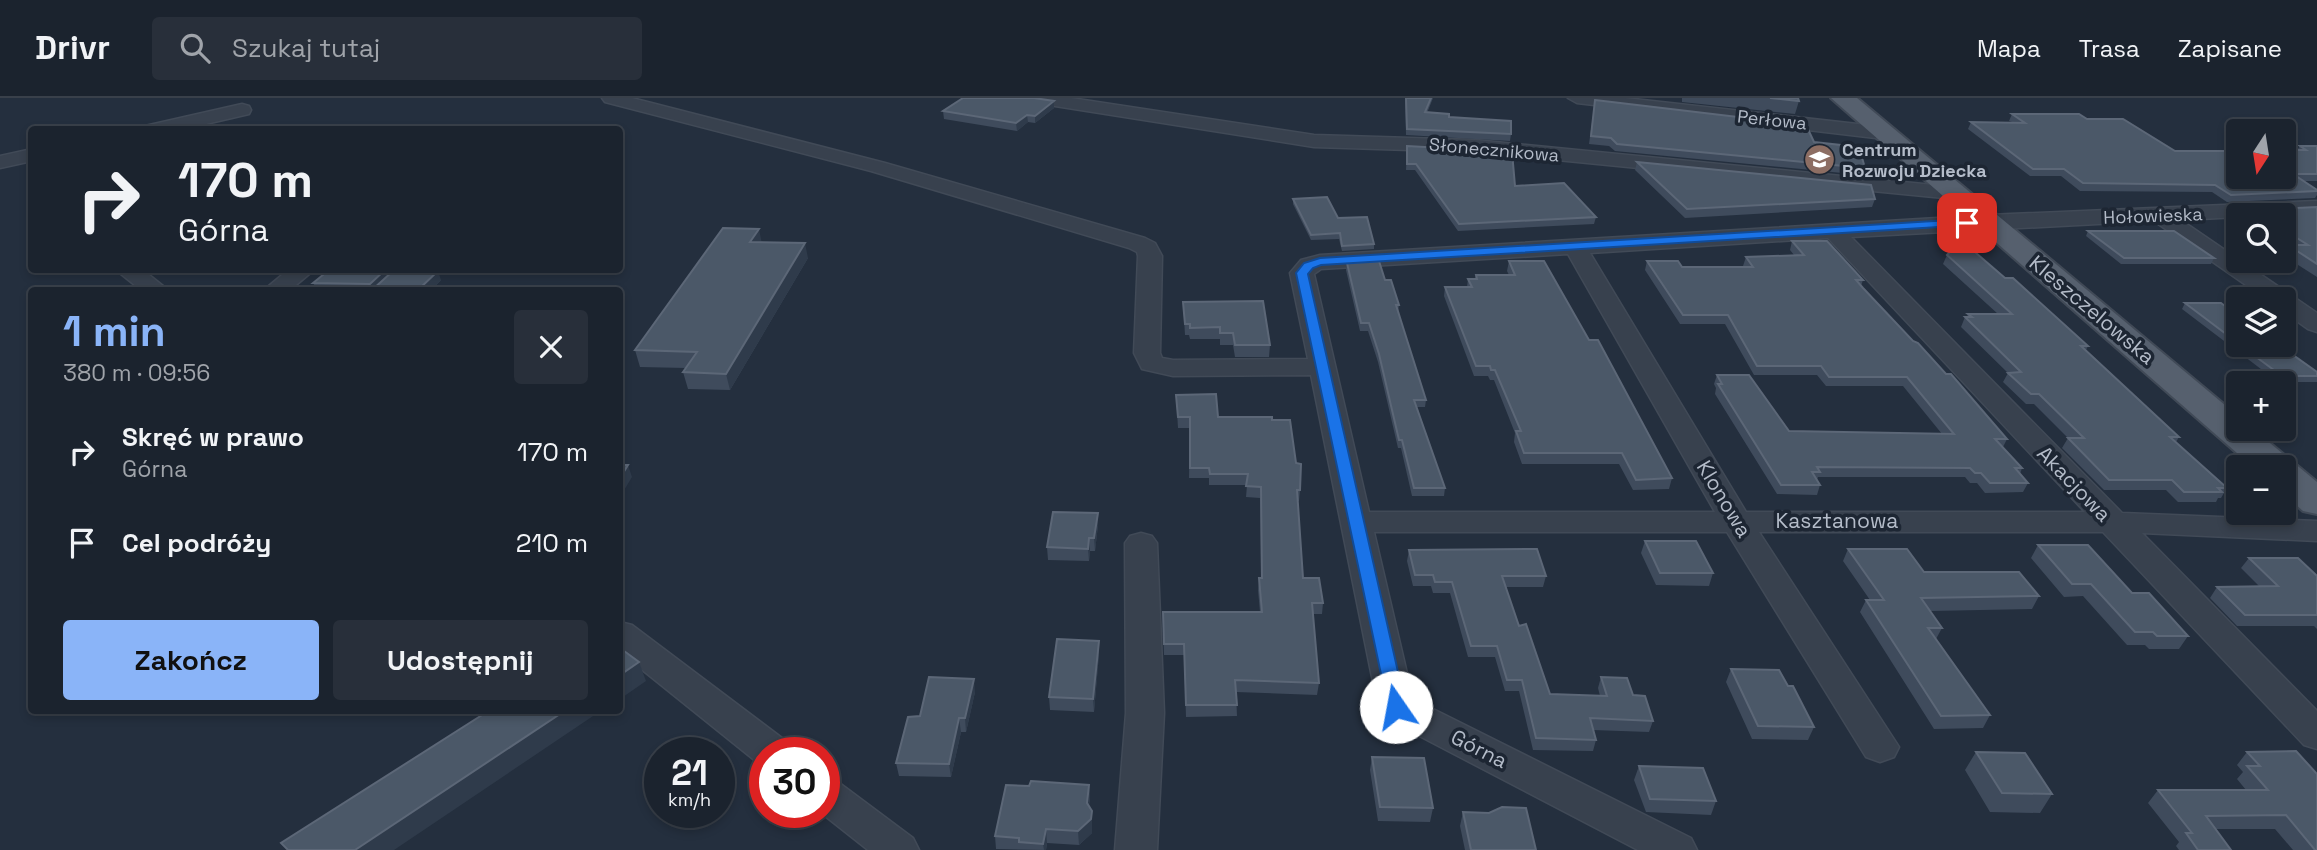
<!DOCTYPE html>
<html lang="pl">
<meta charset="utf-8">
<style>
:root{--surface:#1b232e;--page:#282f3a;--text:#f1f3f6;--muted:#a0a4aa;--line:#39404a;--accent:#8ab4f8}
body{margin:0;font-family:"Space Grotesk",sans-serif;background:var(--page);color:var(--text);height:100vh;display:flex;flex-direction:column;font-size:26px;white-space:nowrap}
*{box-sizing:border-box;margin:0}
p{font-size:23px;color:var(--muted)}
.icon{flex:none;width:38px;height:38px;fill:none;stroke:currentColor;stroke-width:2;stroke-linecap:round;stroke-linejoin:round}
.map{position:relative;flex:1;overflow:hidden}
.panel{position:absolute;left:28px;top:189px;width:595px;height:427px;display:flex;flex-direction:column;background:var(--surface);border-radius:7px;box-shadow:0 4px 10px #0003,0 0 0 2px var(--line)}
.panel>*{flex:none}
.hud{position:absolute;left:28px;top:28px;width:595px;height:147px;border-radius:7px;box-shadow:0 4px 10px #0003,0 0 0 2px var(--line);background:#1b232e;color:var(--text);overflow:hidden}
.needle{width:46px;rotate:192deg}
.controls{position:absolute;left:2226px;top:21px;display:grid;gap:14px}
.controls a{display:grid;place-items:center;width:70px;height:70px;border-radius:7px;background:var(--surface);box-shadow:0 4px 10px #0003,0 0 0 2px var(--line);font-size:35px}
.speed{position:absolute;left:644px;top:639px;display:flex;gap:14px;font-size:35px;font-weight:700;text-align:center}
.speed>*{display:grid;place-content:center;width:91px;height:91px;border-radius:50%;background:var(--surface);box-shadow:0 4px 10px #0003,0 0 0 2px var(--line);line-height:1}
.speed small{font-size:18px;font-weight:400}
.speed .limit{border:10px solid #d22;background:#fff;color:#111}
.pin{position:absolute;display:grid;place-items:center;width:60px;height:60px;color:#fff;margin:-30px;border-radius:14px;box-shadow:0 4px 10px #0006}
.me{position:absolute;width:77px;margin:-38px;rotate:348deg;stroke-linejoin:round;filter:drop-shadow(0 0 5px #0008)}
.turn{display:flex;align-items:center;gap:24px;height:147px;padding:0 35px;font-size:32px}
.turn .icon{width:91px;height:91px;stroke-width:2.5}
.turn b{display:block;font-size:49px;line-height:60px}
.round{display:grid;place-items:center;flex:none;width:74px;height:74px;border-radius:7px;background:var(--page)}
.overview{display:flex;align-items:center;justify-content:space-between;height:119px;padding:0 35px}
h1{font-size:42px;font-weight:600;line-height:52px;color:var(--accent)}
.button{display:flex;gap:14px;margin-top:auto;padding:14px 35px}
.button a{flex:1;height:80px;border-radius:7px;background:var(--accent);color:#111;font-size:28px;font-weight:600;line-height:80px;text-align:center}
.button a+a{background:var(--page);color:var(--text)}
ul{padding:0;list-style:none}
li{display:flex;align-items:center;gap:21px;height:91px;padding:0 35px}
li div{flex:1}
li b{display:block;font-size:26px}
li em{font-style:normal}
header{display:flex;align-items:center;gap:42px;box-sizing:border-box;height:98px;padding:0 35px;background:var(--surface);border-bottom:2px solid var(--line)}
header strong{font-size:33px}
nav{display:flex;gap:38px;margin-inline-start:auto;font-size:24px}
.search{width:490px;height:63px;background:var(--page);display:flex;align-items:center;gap:18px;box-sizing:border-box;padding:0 24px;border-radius:7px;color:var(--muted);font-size:26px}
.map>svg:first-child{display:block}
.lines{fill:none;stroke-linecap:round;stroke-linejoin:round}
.minor-casing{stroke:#414a57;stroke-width:3}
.major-casing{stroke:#414a57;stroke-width:4}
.minor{fill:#38414e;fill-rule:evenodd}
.major{fill:#56606e;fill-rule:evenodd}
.wall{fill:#3f4b5c}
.shaded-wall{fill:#2f3b4b}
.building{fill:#4b5868;stroke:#5c6777;stroke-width:2}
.route{fill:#1a73e8;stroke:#114b97;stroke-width:2}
.labels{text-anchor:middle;stroke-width:7;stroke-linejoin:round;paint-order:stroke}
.far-street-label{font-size:18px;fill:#b4bcc9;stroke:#1d2633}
.far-poi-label{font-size:18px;font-weight:bold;fill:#b4bcc9;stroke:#1d2633;text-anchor:start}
.street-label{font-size:21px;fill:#b4bcc9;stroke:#1d2633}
</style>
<header>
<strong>Drivr</strong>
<div class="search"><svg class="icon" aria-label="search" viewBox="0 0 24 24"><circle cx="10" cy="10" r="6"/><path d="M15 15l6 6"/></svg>Szukaj tutaj</div>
<nav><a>Mapa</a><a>Trasa</a><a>Zapisane</a></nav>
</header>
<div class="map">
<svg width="2317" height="752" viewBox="0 0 2317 752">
<rect width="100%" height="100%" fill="#242f3e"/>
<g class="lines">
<defs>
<path id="minor" d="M602,0H632L885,65L1145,140L1155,145L1162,158L1160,255L1162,260L1173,262L1308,261L1290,175L1301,162L1320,157L1988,117L2317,103V115L2181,122L2317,215V234L2308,231L2284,214V201H2266L2154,123L1851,139L2122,415L2317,423V443L2142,435L2317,613V651L2304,647L2103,434H1759L1899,649L1894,659L1880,664L1866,659L1727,434H1374L1413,601L1691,740L1697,752H1638L1383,619L1378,609L1311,277L1173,278L1142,271L1134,255L1138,158L1137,154L1129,150L871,73L605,4ZM1828,140L2085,414H1746L1590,155ZM1568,156L1715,414H1369L1314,176L1321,171Z
M1027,0H1071L1314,37L1475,42L1954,89L1961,91L1965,95L1961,99L1954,101L1475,54L1314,49L1036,5Z
M1568,0H1625L1884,29L1894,35L1884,41L1577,5Z
M242,6L249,8L251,12L249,16L180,32H143L145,28Z
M32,51V63L0,70V58Z
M116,172H143L168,192H141Z
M288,172H314L290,192H264Z
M1141,435L1152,438L1157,445L1164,615L1157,752H1115L1126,615L1125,445L1130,438Z
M620,524L632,527L786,643L791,654H765V667L758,665L620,554Z
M824,679L838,684L913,740L919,752H868L820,714H824Z"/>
<path id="major" d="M1831,0H1857L2238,318V331H2253L2317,384V416L2303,413L2284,396V369H2253Z"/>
</defs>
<use href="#minor" class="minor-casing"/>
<use href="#major" class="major-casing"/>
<use href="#minor" class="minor"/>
<use href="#major" class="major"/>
</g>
<path class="wall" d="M1405,0H1433L1427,15L1449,19L1511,36L1510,43L1406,37Z
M1682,0H1798L1799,3L1795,16L1682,4Z
M1595,2L1814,44L1865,70L1863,77L1615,53L1609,48L1589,46Z
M1054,3V10L1035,25L1028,24L1017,33L944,21L943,13Z
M2012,16L2087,21L2175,53L2297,52L2300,48H2317V83H2304L2317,92V97L2315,100L2227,104L2212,94L2080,93L2061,78H2030L1968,31L1971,24H2012L2009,23Z
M1407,48L1596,119L1594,126L1458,133L1415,72H1406Z
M1637,64L1875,101L1872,109L1685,120L1635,72Z
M1293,101L1338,120L1374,146V151L1342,153L1339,141L1311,142L1293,106Z
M2317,109V179L2284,158V154L2288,147L2284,145L2285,141L2284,140V117H2255L2259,112Z
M2088,133L2214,160L2211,166H2121L2086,138Z
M1792,143L1863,182L1861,188L1913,243L2007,341L2003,349L2022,370L2020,376L2028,385L2023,394L1985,395L1977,385H1970L1965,379H1818L1817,382L1820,387L1817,397L1777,396L1715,296L1716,290L1714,286L1717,277L1789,333L1942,336L1903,288H1826L1817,277H1754L1725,226H1680L1645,172L1647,163L1682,169H1744L1743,168L1746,159L1794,157L1790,152Z
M761,144L808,160L730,292L688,291L683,274L686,270L640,269L635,252Z
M1947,157L2005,180L2088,248L2086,252L2179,339L2176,344L2227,390L2221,400H2218L2216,404H2178L2166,392H2104L2062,350L2068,340L2034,306H2026L2003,284L2008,275L1961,229L1965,219H1967L1968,216H1998L1943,166Z
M1509,163L1589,242L1672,380L1669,391L1633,392L1619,366H1522L1514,344L1515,335L1494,282H1490L1488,278H1474L1444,198L1445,189H1467L1468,181H1475L1476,177H1509L1507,173Z
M1347,165L1385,182L1399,207L1398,214L1426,302L1425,309H1417L1445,390L1444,398H1412L1401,350H1398L1378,264L1368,233H1360L1346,172Z
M329,172H401L400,173L441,182L431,192H317L313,185Z
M1183,204L1270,247L1269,259H1235L1233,247H1220V241H1190L1189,237H1185Z
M2185,205L2238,218V247H2279L2317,274V284H2278L2182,211Z
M1176,297L1218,319L1272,322L1296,365L1300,392L1299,403H1298L1303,480L1323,505L1322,516H1313L1319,585L1317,597L1236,594L1237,618L1186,619L1184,557H1164L1163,526L1260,514L1258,492L1259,480H1261L1260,400L1246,399L1247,387H1209V380H1189L1190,330H1178Z
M1098,415V427L1095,453H1090L1089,463L1048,462L1047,449Z
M1645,443L1713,475L1709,488L1656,487L1641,455Z
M2038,447L2132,495L2188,538L2179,551H2149L2145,547H2127L2083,498L2064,499L2031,460Z
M1848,451L1924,474L2039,498L2032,511L1930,513L1942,530L1936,541L1990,617L1983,630L1934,631L1860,514L1866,502H1870L1843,463Z
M1409,452L1546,478L1543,489H1506L1519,528L1550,596L1600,598L1598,590L1601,579L1633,597L1653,623L1649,634L1593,632L1596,642L1593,653L1533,652L1519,593H1505L1495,559H1468L1450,495H1433L1431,488H1413L1407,463Z
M2249,460L2317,478V531L2314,528H2237L2210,500L2217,489H2260L2241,470Z
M1099,556L1094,614L1050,612L1049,599Z
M1731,571L1788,588L1814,629L1808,642L1752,641L1726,584Z
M975,594L966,634H961L951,679L899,678L896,665L920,618Z
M2296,653L2317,752H2293L2275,731H2216L2231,752H2179L2176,748L2179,744L2148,705L2158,692H2246L2237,681L2243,674L2237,667L2247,654Z
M1976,654L2052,696L2040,715L1990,714L1965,672Z
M1372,659L1433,710L1430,724L1378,723L1370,672Z
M1639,668L1716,703L1711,717L1646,714L1634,682Z
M1089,687L1090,700L1089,708L1092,713V735L1079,747L1047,745L1046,752L996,751L995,738L1029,688Z
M1463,714L1536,752H1465L1460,728Z"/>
<path class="shaded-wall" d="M1054,3V10L1035,25V18Z
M1027,17L1028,24L1017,33L1016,25Z
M759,131L762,146L750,144Z
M805,145L808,160L730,292L726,276Z
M385,172H401L379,192H373L370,186Z
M438,173L441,182L431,192H418Z
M628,367L632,379L620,399V380Z
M1098,415V427L1095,453L1094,440Z
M1089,440L1090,453L1089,463L1088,451Z
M1099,543V556L1094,614L1093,601Z
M639,564L646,583L620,601V577Z
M974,581L975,594L966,634L965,620Z
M566,612H602L394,752H355Z
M959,620L961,634L951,679L949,666Z
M1089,687L1090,700L1087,719V705Z
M1092,713V735L1079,747L1078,733Z
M1046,731L1047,745L1046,752H1044L1043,746Z"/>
<path class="building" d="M963,0H1034L1054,3L1035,18L1027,17L1016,25L943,13Z
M1406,0H1431L1425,14L1449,16V19L1511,23V36L1407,31Z
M1770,0H1798L1799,3Z
M1595,2L1806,27L1814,44L1859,49L1865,70L1617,46L1611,40L1591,38Z
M2012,16H2079L2087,21H2123L2175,53H2238V79H2284V52H2306L2300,48H2317V76H2293L2317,92V93L2231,97L2215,87L2083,85L2064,71H2033L1971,24L2025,25Z
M1407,48L1512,54L1515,88L1564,85L1596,119L1459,126L1416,66H1407Z
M1637,64L1871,87L1875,101L1687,111Z
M1327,99L1338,120L1367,119L1374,146L1342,148L1340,135L1311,137L1293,101Z
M2317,109V166L2288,147H2308L2289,135H2295L2284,128V117H2267L2259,112Z
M723,130L759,131L750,144L805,145L726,276L683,274L697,254L635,252Z
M2088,133H2174L2214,160H2124Z
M1961,142L2005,180H2013L2088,248H2081L2179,339H2170L2227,390H2218L2222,394H2184L2172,382H2109L2068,340H2084L2039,296H2031L2008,275L2021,274L1965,219H1972L1968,216H2012L1947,157Z
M1792,143H1827L1863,182H1856L1863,190L1913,243L1918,245L1946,276H1951L2007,341H1995L2022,370H2015L2028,385H1990L1981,375H1975L1970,370L1817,369L1820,374H1812L1820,387H1781L1718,286H1722L1717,277H1749L1789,333L1954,336L1907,279H1829L1821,268H1757L1728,217H1683L1647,163H1678L1682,169H1753L1746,159L1804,157Z
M1379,163L1385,182H1391L1399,207H1396L1426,302H1414L1445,390H1414L1402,342H1399L1379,256L1369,225H1361L1347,165Z
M1509,163H1544L1589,242H1598L1672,380L1636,382L1622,355H1524L1516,333H1521L1495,272H1491L1490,268H1476L1445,189H1472L1468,181H1477L1476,177H1515Z
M329,172H385L370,186L313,185Z
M393,173H438L418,192H372Z
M1263,203L1270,247H1235L1233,235H1220V229L1190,230V226H1185L1183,204Z
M2185,205H2221L2238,218V245Z
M2240,247H2279L2317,274V278H2282Z
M1216,296L1218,319H1272V322H1290L1296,365L1301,366L1300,392H1297L1303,480H1319L1323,505H1312L1319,585L1235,582L1237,607H1186L1184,546H1164L1163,514H1262L1259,480H1262L1261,389L1246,388L1248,376H1210L1209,370H1190V319H1178L1176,297Z
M620,367H628L620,380Z
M1053,414L1098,415L1094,440H1089L1088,451L1047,449Z
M1645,443H1696L1713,475H1660Z
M2038,447H2088L2132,495H2149L2188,538H2157L2153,534H2135L2091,486H2072Z
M1537,451L1546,478H1502L1519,528L1526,526L1550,596L1607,598L1601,579L1627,580L1633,597L1645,598L1653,623L1590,620L1596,642L1536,640L1522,582H1507L1497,548H1471L1452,484H1435L1433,477H1415L1409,452Z
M1848,451H1907L1924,474H2019L2039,498L1921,500L1942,530H1928L1990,617L1941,618L1866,502H1884Z
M2249,460H2298L2317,478V517H2245L2217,489L2278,488Z
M1057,541L1099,543L1093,601L1049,599Z
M620,550L639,564L620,577Z
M1731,571L1779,572L1788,588H1793L1814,629L1758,628Z
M929,579L974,581L965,620H959L949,666L896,665L908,619L920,618Z
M490,612H566L355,752H288L281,745Z
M2296,653L2317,676V752H2315L2286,717L2206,718L2231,752H2198L2186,735H2192L2158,692H2268L2247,668H2260L2247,654Z
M1976,654L2025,655L2052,696L2002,695Z
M1372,659L1424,660L1433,710L1380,709Z
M1639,668L1703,670L1716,703L1650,701Z
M1031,683L1089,687L1087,705L1092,713L1091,721L1078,733L1046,731L1043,746L1019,744V740L995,738L1006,687L1029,688Z
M1502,709L1526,710L1536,752H1471L1463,714L1489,715Z"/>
<path class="route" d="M1967,121L1973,125L1971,127L1321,167L1313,170L1308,176L1406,609L1403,614L1396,616L1389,614L1296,175L1304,165L1320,160Z"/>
<defs>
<symbol id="school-disc" viewBox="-11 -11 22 22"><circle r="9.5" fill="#8d6e63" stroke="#1d2633"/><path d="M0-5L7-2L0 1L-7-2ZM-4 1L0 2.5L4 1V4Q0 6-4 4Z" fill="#fff"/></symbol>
</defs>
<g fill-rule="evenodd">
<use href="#school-disc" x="1802" y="44" width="35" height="35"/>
</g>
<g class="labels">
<g class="far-street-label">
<text transform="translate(1772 22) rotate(6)" y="6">Perłowa</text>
<text transform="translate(1494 52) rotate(5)" y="6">Słonecznikowa</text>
<text transform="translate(2153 118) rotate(-2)" y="6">Hołowieska</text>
</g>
<g class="far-poi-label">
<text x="1842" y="58">Centrum<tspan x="1842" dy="21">Rozwoju Dziecka</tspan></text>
</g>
<g class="street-label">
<text transform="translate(2092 212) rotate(40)" y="7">Kleszczelowska</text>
<text transform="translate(2074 386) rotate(46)" y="7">Akacjowa</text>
<text transform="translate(1724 401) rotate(59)" y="7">Klonowa</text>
<text x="1837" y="430">Kasztanowa</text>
<text transform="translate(1479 651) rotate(27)" y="7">Górna</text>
</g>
</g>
</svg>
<div class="controls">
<a><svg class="needle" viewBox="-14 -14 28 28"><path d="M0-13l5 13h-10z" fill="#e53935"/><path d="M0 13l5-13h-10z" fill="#a0a4aa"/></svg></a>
<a><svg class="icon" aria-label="search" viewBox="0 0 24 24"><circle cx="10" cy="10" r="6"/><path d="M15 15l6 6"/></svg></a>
<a><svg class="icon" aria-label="layers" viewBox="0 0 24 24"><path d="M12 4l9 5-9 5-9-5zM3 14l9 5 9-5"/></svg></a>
<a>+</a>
<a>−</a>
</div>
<div class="speed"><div>21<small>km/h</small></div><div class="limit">30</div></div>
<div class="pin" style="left:1967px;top:125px;background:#d93025"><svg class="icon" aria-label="arrive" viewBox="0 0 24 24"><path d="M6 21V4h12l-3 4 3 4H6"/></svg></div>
<svg class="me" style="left:1396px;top:609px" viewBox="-20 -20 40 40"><circle r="19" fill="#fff"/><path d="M0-13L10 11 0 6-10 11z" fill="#1a73e8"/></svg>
<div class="hud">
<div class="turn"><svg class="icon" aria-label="right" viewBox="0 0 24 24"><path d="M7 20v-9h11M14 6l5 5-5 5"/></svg><div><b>170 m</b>Górna</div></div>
</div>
<section class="panel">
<div class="overview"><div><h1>1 min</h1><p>380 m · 09:56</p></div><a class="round"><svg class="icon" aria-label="close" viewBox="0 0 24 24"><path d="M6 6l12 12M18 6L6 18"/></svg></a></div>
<ul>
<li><svg class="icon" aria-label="right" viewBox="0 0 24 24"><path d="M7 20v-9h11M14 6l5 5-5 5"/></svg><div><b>Skręć w prawo</b><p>Górna</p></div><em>170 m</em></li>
<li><svg class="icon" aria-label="arrive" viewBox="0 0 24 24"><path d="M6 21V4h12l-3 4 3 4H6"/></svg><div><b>Cel podróży</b></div><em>210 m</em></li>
</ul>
<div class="button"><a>Zakończ</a><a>Udostępnij</a></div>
</section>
</div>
